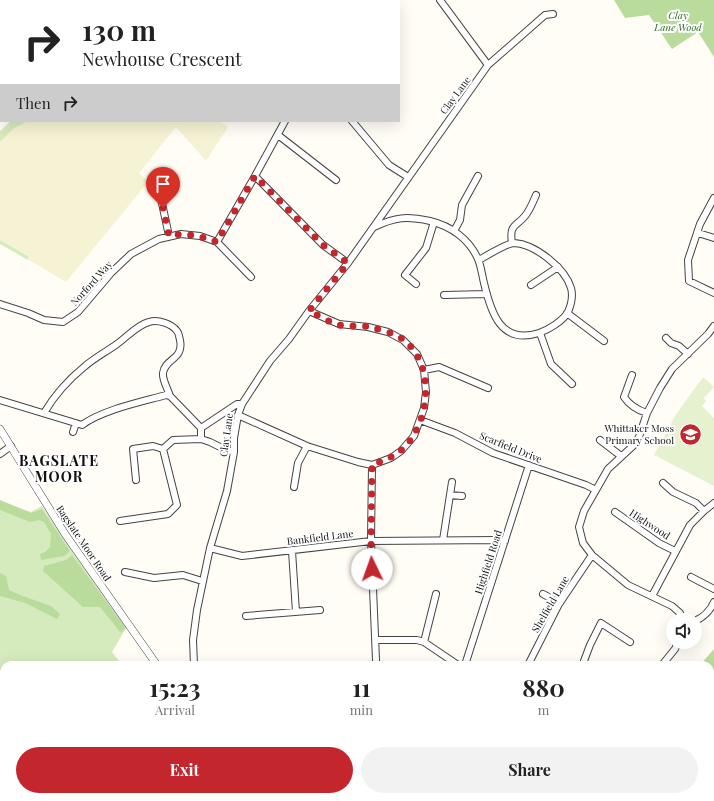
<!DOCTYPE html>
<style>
:root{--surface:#fff;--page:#f2f2f2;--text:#222;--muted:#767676;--accent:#c4262e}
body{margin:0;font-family:"Playfair Display",serif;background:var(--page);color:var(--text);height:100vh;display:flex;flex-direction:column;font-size:15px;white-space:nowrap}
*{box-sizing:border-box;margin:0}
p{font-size:13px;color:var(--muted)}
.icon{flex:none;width:22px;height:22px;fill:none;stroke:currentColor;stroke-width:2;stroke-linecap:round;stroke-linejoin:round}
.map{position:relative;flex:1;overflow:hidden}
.side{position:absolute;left:0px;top:661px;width:714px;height:140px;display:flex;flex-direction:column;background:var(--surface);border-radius:12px 12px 0 0;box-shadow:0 4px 16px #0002}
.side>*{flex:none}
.banner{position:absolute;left:0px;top:0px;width:400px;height:122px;box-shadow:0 4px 16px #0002;background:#fff;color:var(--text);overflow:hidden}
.tools{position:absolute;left:666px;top:613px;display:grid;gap:8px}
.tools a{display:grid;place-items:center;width:36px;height:36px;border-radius:50%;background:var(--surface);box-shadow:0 4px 16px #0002;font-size:20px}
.pin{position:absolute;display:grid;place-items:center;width:34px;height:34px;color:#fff;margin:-41px -17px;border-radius:50% 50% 50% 0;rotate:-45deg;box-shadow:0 0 4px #0007}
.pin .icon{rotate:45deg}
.me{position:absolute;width:44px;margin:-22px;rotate:357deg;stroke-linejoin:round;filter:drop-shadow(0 0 3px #0008)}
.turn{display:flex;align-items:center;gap:14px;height:84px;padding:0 16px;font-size:18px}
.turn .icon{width:52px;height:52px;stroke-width:2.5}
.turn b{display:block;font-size:28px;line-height:34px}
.then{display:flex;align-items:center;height:38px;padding:0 16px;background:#0003;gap:8px;font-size:15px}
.eta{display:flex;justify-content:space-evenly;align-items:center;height:68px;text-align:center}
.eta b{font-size:24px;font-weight:700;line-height:28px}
.action{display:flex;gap:8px;margin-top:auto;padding:8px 16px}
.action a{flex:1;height:46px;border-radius:24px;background:var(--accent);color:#fff;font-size:16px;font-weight:700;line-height:46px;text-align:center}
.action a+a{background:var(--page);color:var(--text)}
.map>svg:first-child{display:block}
.farmland{fill:#f6f3d4}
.green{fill:#d5ebbd}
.forest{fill:#b9dc9c}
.pitch{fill:#e6f2cf}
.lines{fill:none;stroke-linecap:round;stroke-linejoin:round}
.minor-casing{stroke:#444;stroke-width:8}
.tertiary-casing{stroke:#444;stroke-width:8}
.primary-casing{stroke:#222;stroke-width:10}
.minor{stroke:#fff;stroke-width:6}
.tertiary{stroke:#fff;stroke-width:7}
.primary{stroke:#f9d66b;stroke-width:9}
.route{stroke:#c4262e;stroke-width:7;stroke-dasharray:0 12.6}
.labels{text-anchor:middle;stroke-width:4;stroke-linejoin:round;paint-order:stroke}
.park-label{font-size:10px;font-style:italic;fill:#2f6b1f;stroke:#fff}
.street-label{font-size:10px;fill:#111;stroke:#fff}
.poi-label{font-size:10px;fill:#111;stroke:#fff;text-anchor:end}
.district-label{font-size:14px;font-weight:bold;letter-spacing:1px;fill:#111;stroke:#fff}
</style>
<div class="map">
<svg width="714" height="801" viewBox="0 0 714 801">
<rect width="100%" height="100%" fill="#fffdf5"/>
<path class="farmland" d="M80,0H370L369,1Z
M28,121H220L228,127L206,161L176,127L139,173L148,182L66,282L29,260L27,255L0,240V142L13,129Z"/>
<path class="green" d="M0,0H80L81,1H1V53Z
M11,121H28L13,129L0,142V131Z
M0,240L28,256V260L0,244Z
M0,501L31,512L42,506L126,628L112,652L122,665H4V797H166L152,801H0Z
M714,721V747L710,751V724Z"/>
<path class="forest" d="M614,0H714V57L698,32L672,49L649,15L625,18Z
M0,500L31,513L42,509L70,551L64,556L41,560L40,554L45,552L50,547L51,534L44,522L39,520L30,522L0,510Z
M72,555L126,628L121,633L100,607H83L43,571L44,566L66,560Z
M0,573L6,576L9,590L23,596L51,606L60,614L57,619L25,603L0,596Z
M714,649V721L710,724V665H700Z"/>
<path class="pitch" d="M703,377L714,387L704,398L706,401L702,406L714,418V486L654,455L677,413Z"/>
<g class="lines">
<defs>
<path id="minor" d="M440,0L488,65
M352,121L389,165L408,177
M278,135L336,180
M255,176L323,245L348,263
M160,194L169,236
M714,198L700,224L688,260L689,281L714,293
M374,227C396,217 406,216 430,221C451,226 469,239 478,259C481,266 482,275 484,283C491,313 501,345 539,333C548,330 563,321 568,312C571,305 573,295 571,288C565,268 535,244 514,243C507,243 486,256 479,260
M454,231L460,220L462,205L478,176
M698,233L714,238
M217,242L255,176L285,121
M512,243C509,224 516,227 525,216C530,210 533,202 536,195
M416,284L405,275L426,248L434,222
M531,285L558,267
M444,295L487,294
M0,304L28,313L44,320L63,322L78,312L112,272L131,254L159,239L181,234L200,236L217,242L251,277
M567,313L604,341
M540,333L551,364L572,384
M666,338L671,343L679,346L688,354
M424,370L439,367L488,388
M632,375L624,397C630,406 637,410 647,413
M0,400L82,425C102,410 141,402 166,395L170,396L201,428V439
M44,413C54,396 68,380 84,367C94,358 106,352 117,344C127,337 137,325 149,322C158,319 172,324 177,331C179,333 179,337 180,340C184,360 165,358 163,373C162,380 168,389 170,396
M238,415L307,446L358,462L372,465L391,458L401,451L414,436L424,408L426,392L424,370L417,354L403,340L388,332L368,327L339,324L309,311
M420,420L455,433L493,453L586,485L596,490
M201,428L237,404H242
M73,432L76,423
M600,440L621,456
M0,454L11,446
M372,465L371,541L376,660
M136,480L133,449L153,446L163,449L173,440L201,439L210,442L222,448L234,452
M663,483L673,492L696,503L704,511
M294,487L298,463L307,446
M450,495L462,496
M615,512L659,543L675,551
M120,521L168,514L177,505L163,449
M443,540L452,482
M210,548L242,556L371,541L498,540L505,541
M292,551L296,612
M125,572L154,578L183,575L202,581
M691,577L714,589
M543,594L560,603
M652,596L690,525L704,511L714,503
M246,616L320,610
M682,620L680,613L672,606L628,585L592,555L583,543L579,527L584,511L608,469L634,445L639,437L647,413L660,388L672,369L708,334L714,326
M695,621C704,617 710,611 714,602
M376,640H417L424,642L458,665
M424,642L436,594
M194,665L193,640L197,610L210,548L227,491L234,452V438L238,415L242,404L270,361L289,339L309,311L348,263L488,65L545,15L553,14
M465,665L529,465
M528,665L559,604L592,555
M586,665L584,661L590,645L601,623L630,642
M662,665L675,649L678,642
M185,797L193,801
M267,797L271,801
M351,800L352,797
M157,801L173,797
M408,801L410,797
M552,801L556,797"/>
<path id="tertiary" d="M0,429L65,534L157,665
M212,797L213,801"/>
<path id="primary" d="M710,779L714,777
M664,801L674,797
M678,801L686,797"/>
</defs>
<use href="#minor" class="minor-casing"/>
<use href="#tertiary" class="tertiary-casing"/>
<use href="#primary" class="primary-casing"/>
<use href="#minor" class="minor"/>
<use href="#tertiary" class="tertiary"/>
<use href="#primary" class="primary"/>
</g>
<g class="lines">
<path class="route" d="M163,208L169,236C186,232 200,236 217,242L255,176L323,245L348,263L309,311C318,315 329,322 339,325C349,327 360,325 370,327C381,330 395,333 404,340C427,359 430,392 421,419C412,444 398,458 372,464L371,541L372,569"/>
</g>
<defs>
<symbol id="school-disc" viewBox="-11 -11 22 22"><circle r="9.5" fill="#c4262e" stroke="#fff"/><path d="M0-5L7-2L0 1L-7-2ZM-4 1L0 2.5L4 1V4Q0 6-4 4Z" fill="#fff"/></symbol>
</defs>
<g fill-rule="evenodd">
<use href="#school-disc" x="678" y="422" width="25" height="25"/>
</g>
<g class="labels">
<g class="park-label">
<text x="678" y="19">Clay<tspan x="678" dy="12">Lane Wood</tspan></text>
</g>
<g class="street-label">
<text transform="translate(455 95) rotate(-54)" y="4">Clay Lane</text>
<text transform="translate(91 283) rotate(-48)" y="4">Norford Way</text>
<text transform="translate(226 435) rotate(-82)" y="4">Clay Lane</text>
<text transform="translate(511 447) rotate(22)" y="4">Scarfield Drive</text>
<text transform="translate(650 524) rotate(33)" y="4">Highwood</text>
<text transform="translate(320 537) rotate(-7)" y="4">Bankfield Lane</text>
<text transform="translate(84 543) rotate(56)" y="4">Bagslate Moor Road</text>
<text transform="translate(488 562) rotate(-72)" y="4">Highfield Road</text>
<text transform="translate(550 604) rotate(-60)" y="4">Shelfield Lane</text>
</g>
<g class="poi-label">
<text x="674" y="432">Whittaker Moss<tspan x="674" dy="12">Primary School</tspan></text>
</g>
<g class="district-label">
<text x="59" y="466">BAGSLATE<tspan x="59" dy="16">MOOR</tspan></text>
</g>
</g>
</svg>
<div class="tools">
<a><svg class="icon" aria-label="sound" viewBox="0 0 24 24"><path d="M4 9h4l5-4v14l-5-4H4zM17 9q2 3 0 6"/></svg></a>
</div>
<div class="pin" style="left:163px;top:208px;background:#d93025"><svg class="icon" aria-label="arrive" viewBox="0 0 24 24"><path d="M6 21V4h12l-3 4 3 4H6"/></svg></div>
<svg class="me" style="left:372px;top:569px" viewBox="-20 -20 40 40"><circle r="19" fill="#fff"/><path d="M0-13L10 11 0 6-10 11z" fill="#c4262e"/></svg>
<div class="banner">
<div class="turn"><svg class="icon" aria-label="right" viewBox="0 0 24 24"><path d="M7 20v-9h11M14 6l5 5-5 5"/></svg><div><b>130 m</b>Newhouse Crescent</div></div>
<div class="then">Then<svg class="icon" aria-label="right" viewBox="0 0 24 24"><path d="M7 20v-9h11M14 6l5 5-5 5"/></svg></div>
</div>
<section class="side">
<div class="eta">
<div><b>15:23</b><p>Arrival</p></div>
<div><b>11</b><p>min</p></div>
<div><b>880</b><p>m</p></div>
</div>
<div class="action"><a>Exit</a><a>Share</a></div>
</section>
</div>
